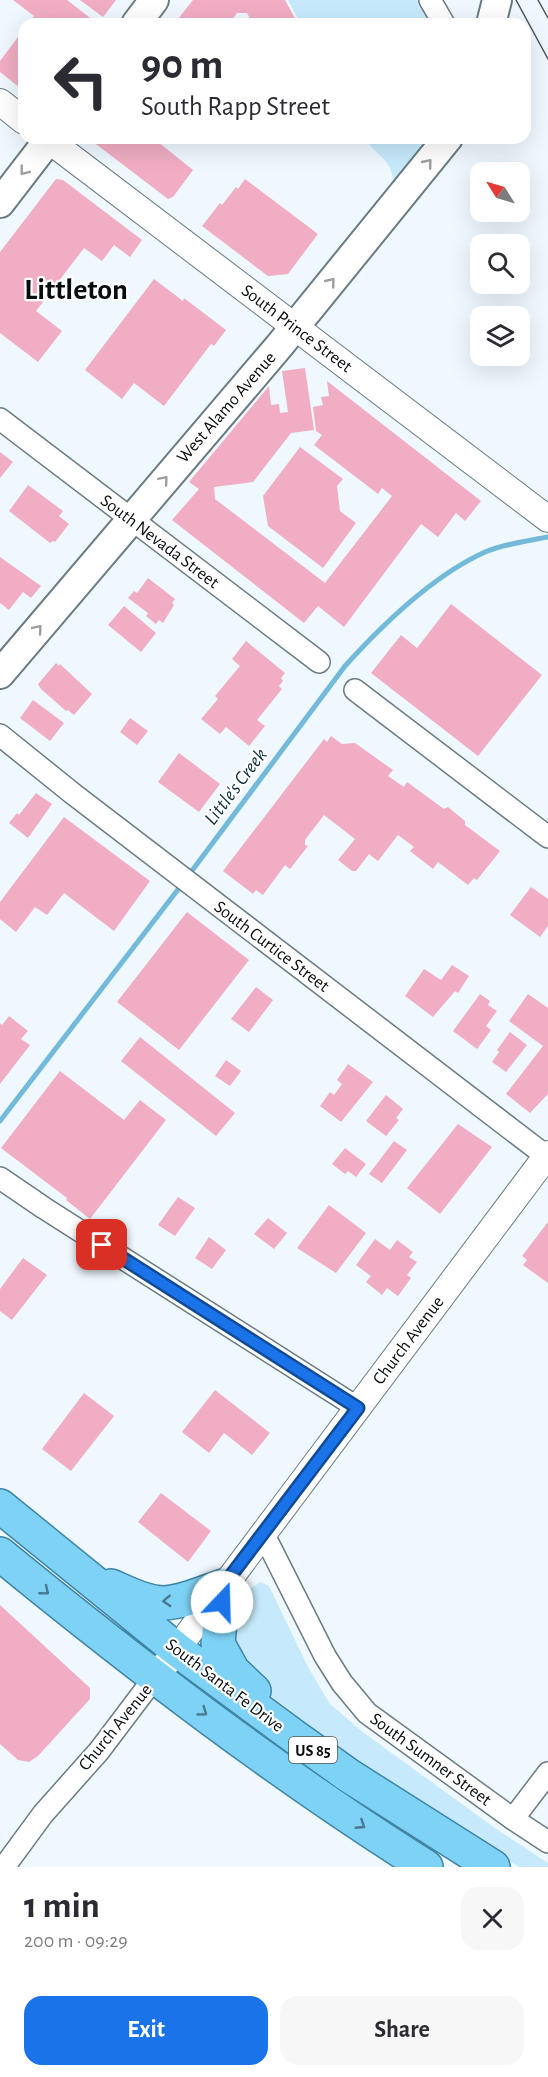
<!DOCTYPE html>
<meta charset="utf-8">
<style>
:root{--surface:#fff;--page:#f7f7f7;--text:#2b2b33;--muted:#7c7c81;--accent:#1a73e8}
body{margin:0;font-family:"Alegreya Sans",sans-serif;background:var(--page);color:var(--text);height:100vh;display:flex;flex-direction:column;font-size:22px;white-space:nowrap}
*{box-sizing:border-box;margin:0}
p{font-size:20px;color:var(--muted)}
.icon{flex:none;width:33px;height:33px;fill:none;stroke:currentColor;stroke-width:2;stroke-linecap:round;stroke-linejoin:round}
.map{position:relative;height:1867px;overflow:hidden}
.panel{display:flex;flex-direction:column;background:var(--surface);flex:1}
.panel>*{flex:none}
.top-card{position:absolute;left:18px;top:18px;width:513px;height:126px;border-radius:18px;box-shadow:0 6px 24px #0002;background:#fff;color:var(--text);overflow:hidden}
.needle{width:39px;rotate:307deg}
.controls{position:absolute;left:470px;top:162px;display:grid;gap:12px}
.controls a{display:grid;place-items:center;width:60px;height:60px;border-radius:12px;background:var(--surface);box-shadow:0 6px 24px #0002;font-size:30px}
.pin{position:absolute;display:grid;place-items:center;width:51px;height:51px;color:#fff;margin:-26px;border-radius:12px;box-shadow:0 3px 9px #0006}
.me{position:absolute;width:66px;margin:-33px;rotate:21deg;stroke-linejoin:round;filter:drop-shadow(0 0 4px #0008)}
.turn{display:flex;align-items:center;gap:21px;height:126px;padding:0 24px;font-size:27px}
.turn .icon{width:78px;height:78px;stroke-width:2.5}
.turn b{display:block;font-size:42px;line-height:51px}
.round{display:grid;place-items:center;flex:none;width:63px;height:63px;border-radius:18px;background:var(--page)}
.summary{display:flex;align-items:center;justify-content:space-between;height:102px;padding:0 24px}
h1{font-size:36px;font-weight:700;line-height:45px}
.button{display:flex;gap:12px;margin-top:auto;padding:12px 24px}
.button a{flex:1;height:69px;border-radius:18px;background:var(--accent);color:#fff;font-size:24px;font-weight:700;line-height:69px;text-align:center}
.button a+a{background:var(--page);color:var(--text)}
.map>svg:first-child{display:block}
.green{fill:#c6eafc}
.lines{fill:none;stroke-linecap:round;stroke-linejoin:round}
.stream{stroke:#73b9da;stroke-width:5}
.building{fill:#f1adc4}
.minor-casing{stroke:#6b7b83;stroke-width:24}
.tertiary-casing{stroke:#6b7b83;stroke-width:28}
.secondary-casing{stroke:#6b7b83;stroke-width:32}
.trunk-casing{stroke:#4085a4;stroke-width:36}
.minor{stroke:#fff;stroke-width:21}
.tertiary{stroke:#fff;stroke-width:26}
.secondary{stroke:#fff;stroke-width:28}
.trunk{stroke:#7ed2f6;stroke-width:33}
.tram{stroke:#4f565a;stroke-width:1.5}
.oneway{stroke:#9c9e9f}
.oneway2{stroke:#48798e}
.route-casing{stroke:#114b97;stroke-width:15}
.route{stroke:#1a73e8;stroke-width:10}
.labels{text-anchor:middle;stroke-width:4.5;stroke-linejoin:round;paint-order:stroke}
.shield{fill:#fff;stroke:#515557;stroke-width:1.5}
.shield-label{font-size:16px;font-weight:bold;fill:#070c0f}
.street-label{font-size:18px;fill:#070c0f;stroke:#fff}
.water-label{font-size:20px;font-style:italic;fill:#0c2e3c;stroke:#fff}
.town-label{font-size:30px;font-weight:bold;fill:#070c0f;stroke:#fff}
</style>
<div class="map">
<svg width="548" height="1867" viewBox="0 0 548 1867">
<rect width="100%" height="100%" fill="#eef8fe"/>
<path class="green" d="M288,0H417L431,24H301Z
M365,138H431L399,180L393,181C392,158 375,156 365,138Z
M260,1582L269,1586L308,1667L330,1704L364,1733L495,1828L548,1863V1867H519L344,1752L236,1669L229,1618L250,1589Z"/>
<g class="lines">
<path class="stream" d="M188,876L345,666C383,624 432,576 485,552C503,544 528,541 548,537
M0,1121L183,883"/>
</g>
<path class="building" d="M13,0H67L98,24H28L34,16Z
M80,0H116L103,17Z
M193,0H285L298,24H253L247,13H237L229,24H174Z
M24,29V91L0,72V61Z
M88,138H153L193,170L173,197L168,199Z
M56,179L63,180L142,240L130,257L114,245L102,261L84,248L36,311L62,331L38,362L0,333V252Z
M245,179L318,234L288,274L268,276L202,226L220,203L222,205L236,187L238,189Z
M154,279L183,301L184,298L226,330L214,346L211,344L164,406L134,383L122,399L85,370Z
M305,368L314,430L291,433L253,482L214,487L215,499L325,583L392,496L382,488L378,494L314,445L322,435L316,431L313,407L323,405L321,397L329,396L327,381L481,501L465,521L456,513L438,537L421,524L344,627L318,606L304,623L172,520L199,489L189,482L269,386L271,405L279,404L280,413L288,412L282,371Z
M300,447L343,479L337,486L340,511L356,523L323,568L268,526L263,496Z
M0,452L13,462L0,478Z
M28,485L63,511L59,516L69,524L55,542L53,541L50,543L9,511Z
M0,557L41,586L31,598L23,592L9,610L0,603Z
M148,578L175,599L172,603L174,605L163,623L159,620L156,624L146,616L148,613L128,598L134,591L137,593Z
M451,604L542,675L478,756L371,673L401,635L417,648Z
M124,606L156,633L141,652L108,625Z
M246,641L285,673L281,678L283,681L279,686L282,689L257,720L265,726L249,746L226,727L220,734L201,719L218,699L215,696L240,666L232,659Z
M56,663L59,666L60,664L92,694L74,715L68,710L66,711L41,689L38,684Z
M33,700L64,723L50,741L20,718Z
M130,718L148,731L137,745L120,732Z
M331,736L342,744L355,743L393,770L388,776L404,787L407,782L444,809L448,807L465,821V825L500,851L477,880L474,878L468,885L438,862L433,869L410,851L414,847L398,835L378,861L369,854L356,871H352L338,860L355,839L324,815L305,840V845L308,846L290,869L285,865L263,895L256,890L253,894L223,871L324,739L327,742Z
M179,753L220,784L199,812L158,782Z
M36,793L52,804L28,838L9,823L17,813L19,815Z
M64,817L150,881L114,931L64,893L47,915L35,907L16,932L0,919V902Z
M531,887L548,899V926L540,937L510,915Z
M187,912L249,960L179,1050L117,1002Z
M452,965L469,976L458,993L455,991L433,1017L405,996L424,969L441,980Z
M256,987L273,1000L249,1032L231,1019Z
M480,994L490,1001L488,1005L497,1011L486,1026L491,1030L477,1049L453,1031Z
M528,994L548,1008V1094L530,1113L506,1094L543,1046L509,1021Z
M9,1016L28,1031L21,1039L30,1045L0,1084V1023L2,1025Z
M510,1032L527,1045L506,1072L492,1062L499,1052L497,1050Z
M140,1037L235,1113L216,1136L121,1061Z
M226,1060L241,1071L230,1086L215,1076Z
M348,1064L373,1082L341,1122L320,1106L330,1092L334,1095L342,1084L337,1080Z
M60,1071L124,1120L140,1100L166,1120L90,1219L66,1200L67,1198L1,1148Z
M386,1095L403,1109L396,1118L399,1120L386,1136L366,1121Z
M458,1124L492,1147L440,1214L407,1188Z
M394,1141L407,1150L382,1183L369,1174Z
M345,1148L366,1164L356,1177L348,1171L345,1174L332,1164Z
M178,1197L195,1208L175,1236L158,1225Z
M329,1205L366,1233L336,1273L297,1248Z
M268,1218L287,1233L274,1249L254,1234Z
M548,1222V1283L523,1265L527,1260L522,1256Z
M209,1237L226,1250L212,1269L195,1258Z
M375,1239L390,1250L397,1240L413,1252L409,1257L417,1262L407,1275L411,1278L398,1296L387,1288L382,1295L366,1282L371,1276L356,1265Z
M23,1258L47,1275L12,1320L0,1311V1289Z
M215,1390L270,1433L252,1455L224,1433L209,1453L182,1432Z
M84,1393L114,1416L71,1471L42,1449Z
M161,1493L211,1531L188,1562L138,1522Z
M0,1605L90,1688V1699L38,1756L29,1762L18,1760L0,1744Z"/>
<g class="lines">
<defs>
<path id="minor" d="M430,0L444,24
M0,419L319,662
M355,690L548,837
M0,735L72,793L546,1156
M0,1178L44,1208L358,1408
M263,1533L325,1656L342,1683L367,1713L513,1819L548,1842
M513,1819L548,1773
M4,1867L43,1814L99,1751L155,1677"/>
<path id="tertiary" d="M0,102L24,121
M46,138L548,519
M165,1665L548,1154"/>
<path id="secondary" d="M136,24L154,0
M491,24L497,0
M0,203L50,138
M0,674L280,345L448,138"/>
<path id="trunk" d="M0,1506L176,1649L295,1737L348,1775L493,1867
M0,1554C137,1666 277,1773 426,1867
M111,1586C127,1593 146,1603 165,1603C184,1602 205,1592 223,1586L218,1644L233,1671L254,1691"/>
</defs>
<use href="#minor" class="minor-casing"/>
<use href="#tertiary" class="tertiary-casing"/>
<use href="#secondary" class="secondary-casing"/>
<use href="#trunk" class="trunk-casing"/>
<use href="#minor" class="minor"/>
<use href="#tertiary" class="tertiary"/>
<use href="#secondary" class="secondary"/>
<use href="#trunk" class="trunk"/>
<path class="tram" d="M516,0L548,59
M538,0L548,18"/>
</g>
<defs><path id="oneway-chevron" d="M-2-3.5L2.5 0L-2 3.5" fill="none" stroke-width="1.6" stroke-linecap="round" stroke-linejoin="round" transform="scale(1.5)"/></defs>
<g class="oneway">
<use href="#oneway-chevron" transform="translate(428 163) rotate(-51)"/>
<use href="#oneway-chevron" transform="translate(24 171) rotate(128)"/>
<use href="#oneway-chevron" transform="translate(331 282) rotate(-51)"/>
<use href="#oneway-chevron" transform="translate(164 480) rotate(-50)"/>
<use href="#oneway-chevron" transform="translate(38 629) rotate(-50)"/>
</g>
<g class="oneway2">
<use href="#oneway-chevron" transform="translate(45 1591) rotate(39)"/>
<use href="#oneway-chevron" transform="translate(167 1601) rotate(177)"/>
<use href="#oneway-chevron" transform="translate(203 1712) rotate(36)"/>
<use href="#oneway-chevron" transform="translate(361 1825) rotate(33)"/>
</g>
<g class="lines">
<defs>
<path id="route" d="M102,1245L358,1408L223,1586L222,1602"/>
</defs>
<use href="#route" class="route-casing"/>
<use href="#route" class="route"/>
</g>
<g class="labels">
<rect class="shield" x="289" y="1737" width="48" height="26" rx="4.5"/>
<g class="shield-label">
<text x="313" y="1756">US 85</text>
</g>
<g class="street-label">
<text transform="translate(297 328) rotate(37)" y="6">South Prince Street</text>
<text transform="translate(226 407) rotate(-49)" y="6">West Alamo Avenue</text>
<text transform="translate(160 541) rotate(37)" y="6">South Nevada Street</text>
<text transform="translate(272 946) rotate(37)" y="6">South Curtice Street</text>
<text transform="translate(408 1340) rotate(-53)" y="6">Church Avenue</text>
<text transform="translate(225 1685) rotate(37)" y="6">South Santa Fe Drive</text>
<text transform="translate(115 1727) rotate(-51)" y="6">Church Avenue</text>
<text transform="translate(431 1759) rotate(36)" y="6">South Sumner Street</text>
</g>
<g class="water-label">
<text transform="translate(235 786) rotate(-53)" y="7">Little's Creek</text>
</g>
<g class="town-label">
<text x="76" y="299">Littleton</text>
</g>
</g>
</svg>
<div class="controls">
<a><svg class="needle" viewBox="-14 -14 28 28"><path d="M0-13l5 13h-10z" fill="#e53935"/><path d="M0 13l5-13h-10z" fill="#7c7c81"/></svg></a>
<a><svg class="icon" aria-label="search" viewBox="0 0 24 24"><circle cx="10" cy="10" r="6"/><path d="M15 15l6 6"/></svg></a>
<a><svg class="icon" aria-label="layers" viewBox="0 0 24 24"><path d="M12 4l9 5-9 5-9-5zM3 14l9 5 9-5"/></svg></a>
</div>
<div class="pin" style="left:102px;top:1245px;background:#d93025"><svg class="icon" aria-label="arrive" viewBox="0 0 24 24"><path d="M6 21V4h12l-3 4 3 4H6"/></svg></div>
<svg class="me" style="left:222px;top:1602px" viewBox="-20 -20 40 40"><circle r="19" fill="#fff"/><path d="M0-13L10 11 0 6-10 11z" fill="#1a73e8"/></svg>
<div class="top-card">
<div class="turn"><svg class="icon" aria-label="left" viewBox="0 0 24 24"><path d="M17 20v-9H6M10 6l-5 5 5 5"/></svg><div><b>90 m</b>South Rapp Street</div></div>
</div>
</div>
<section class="panel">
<div class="summary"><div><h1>1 min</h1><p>200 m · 09:29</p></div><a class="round"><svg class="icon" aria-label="close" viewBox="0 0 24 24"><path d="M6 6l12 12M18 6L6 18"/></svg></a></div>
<div class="button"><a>Exit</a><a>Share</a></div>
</section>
